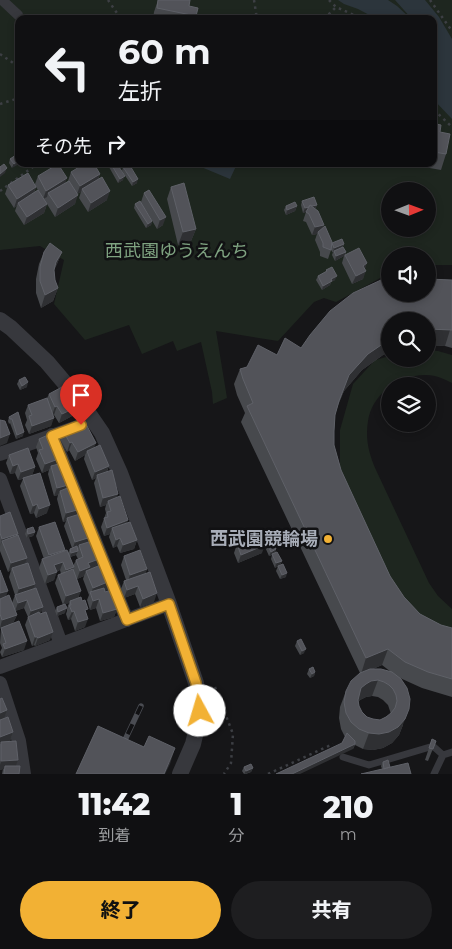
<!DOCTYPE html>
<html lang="ja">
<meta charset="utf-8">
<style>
:root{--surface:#101012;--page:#1e1e20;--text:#f1f3f6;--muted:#9c9d9f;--line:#303032;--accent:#f2b134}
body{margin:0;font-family:Montserrat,"Noto Sans JP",sans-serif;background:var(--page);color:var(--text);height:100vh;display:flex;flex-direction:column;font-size:19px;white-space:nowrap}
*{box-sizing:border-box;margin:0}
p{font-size:16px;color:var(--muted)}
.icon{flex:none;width:28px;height:28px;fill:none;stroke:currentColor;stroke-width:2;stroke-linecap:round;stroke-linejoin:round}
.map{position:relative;height:774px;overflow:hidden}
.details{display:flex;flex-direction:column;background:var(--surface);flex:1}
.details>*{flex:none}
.banner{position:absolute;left:15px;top:15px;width:422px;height:152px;border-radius:10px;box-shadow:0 2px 8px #0003,0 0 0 1px var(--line);background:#101012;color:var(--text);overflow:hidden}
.needle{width:32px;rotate:89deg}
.fabs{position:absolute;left:381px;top:182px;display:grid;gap:10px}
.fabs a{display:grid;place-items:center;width:55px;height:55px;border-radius:50%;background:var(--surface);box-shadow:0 2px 8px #0003,0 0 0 1px var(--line);font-size:25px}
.pin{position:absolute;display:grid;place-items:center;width:42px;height:42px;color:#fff;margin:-51px -21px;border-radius:50% 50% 50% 0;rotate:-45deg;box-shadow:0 0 5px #0007}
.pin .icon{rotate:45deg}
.me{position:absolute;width:55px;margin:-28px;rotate:354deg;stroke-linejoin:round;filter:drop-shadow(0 0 4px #0008)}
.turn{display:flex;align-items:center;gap:18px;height:105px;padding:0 20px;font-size:22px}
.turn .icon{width:65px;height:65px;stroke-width:2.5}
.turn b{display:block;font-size:35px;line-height:42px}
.then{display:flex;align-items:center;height:48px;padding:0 20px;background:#0003;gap:10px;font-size:19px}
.eta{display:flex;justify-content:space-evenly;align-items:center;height:85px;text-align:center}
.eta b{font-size:30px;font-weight:800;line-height:35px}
.cta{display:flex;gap:10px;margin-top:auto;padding:10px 20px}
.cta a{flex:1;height:58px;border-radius:30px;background:var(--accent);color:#111;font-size:20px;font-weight:800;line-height:58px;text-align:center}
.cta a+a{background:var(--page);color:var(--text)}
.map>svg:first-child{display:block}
.green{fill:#1e261f;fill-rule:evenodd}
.water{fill:#2c353c}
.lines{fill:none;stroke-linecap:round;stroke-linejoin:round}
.path{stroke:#3d3f44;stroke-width:2.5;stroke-dasharray:2.5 4;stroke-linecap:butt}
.service{stroke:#37383d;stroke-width:7}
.pedestrian{stroke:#37383d;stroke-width:10}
.minor{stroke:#37383d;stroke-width:14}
.tertiary{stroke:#37383d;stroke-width:16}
.rail-casing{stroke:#4a4c52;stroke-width:5.5}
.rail{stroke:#111113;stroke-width:4;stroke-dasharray:11;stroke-linecap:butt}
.wall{fill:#47494d;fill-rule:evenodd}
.shaded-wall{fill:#2f3033}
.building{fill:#525359;stroke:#5f6168;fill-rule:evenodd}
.route-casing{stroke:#9d7322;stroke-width:12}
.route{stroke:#f2b134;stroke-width:9}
.poi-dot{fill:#f2b134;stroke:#111113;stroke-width:2}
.labels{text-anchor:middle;stroke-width:5;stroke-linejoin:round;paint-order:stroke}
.park-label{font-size:18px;fill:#7fa381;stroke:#111113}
.poi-label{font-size:18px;font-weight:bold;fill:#a8adb8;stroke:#111113;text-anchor:end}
</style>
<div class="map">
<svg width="452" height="774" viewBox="0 0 452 774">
<rect width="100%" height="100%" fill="#161618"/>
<path class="green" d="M0,0H452V265H428V256H390V272L375,281L336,302L324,298L314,302L278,341L216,331L227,398L213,404L212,392L201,342L177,351L173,341L142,354L129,325L85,340L54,304L64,260L40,246L0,250ZM19,19H434V164H19ZM390,191H428V229H390Z
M428,350L438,351L452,355V383C444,379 436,375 427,375C399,374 372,394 368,421C365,439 369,454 376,470L429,583L438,596L452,609V639L415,618L393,589L340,468V430L353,384L375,360L390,356V359H428Z"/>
<path class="water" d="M338,0H388L397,6L411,19H377L358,9L344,4Z
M395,0H425L439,17L452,39V119L434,100V19H412Z
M194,164H237L230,179Z"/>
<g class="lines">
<path class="path" d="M108,0L121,19
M254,0L257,19
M329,0L336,7L363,19
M430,0L452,31
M324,19L336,7
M0,54L19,67
M0,104L19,98
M434,110L452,127
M0,191L37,164
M215,687L233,734L231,763L224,774
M268,774L333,744"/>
<path class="service" d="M343,757L369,765L430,747H434L443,755
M434,774L443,755L452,752"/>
<path class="pedestrian" d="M2,0L18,15"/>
<path class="minor" d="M52,435L127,620
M0,454L80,426
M0,479L61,644
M0,667L169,604
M0,683L19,741L24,774"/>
<path class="tertiary" d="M0,320L11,328L47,362L80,401L102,433L120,473L169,604L196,683L200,711L198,723L193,744L180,774"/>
<defs>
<path id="rail" d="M109,774L141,706"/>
</defs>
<use href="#rail" class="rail-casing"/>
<use href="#rail" class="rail"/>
</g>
<path class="wall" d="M158,0L189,6L196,16V19H153L154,12Z
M434,112L436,124L440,132L446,154L441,170L424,167V164H434Z
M19,153L12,168L9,163L10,159Z
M110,164H117L123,180L118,183L109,167Z
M123,167L137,183L132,186L122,171Z
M71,172L100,174L98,180L107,200L88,212L79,198L81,192L77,194L75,204L55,217L47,204L44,213L24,225L15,211L17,205L14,208L5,194L8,185L35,184L38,176L65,183L68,181ZM36,187L38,190L34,193Z
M171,187L196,229L191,241L178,245L167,199Z
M149,190L163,225L157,229L144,207L152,221L151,225L146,228L134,208L135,204L141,202L144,193Z
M302,201L317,205L315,209L323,228L332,243L344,244L343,247L346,252L345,255L365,270L363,279L352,284L342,263L344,256L335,261L332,255L333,252V253L331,250L328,259L320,256V252L315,240L317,234L312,235L306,222L303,221L306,212L303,213L301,205Z
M286,206H297L295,211L286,215L284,210Z
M44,252H62L57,264L54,270L55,280L58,288L53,301L41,308L36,293V279L39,264Z
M326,270L335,280L331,282L330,285L322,290L316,280L318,276L326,272Z
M452,280V348L445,346L428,345V321L383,355L362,370L344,391L338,405L335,415L334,431V445L341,470L390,576L404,597L420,614L441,625L452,628V697L422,688L400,678L403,725L399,735L392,743L383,748L373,750L363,749L355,745L353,749L342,743L345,737L341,729L339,718L340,707L346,691L360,673L241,422L245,413L237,395L234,384L240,369L247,367L277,355L301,348ZM382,665L391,672L373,669ZM372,696L378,697L383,700L388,705L391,714L386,717L380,720L373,719L367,717L362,712L359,706L358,702L360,700L366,697Z
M19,380L27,387L20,390L17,384Z
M49,394L74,415L59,423L54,415H53L51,426L29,434L25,425L27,420L25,413L28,405L47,398Z
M18,412L23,436L16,439L10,423L9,424L8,421L9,417Z
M63,431L94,448L109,466L107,472L127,523L137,540L134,549L120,553L117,546L113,548L109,537L110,534L104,536L101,527L106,513L105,509L106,505L100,507L94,483L96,478L92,480L84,459L85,455L75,461L69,450L67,452L60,439Z
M39,439L59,463L70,488L89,542L96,567L110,581L107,590L105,591L117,609L114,617L100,621L96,608L90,610L87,600L89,595L83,579L84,576L77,579L79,598L86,613L85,627L75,631L71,619L68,620L66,614L67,611V609L69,603L65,604V613L57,616L55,611L57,607L63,605L55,583L58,575L61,574L60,570L56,572L54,580L45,584L39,568L42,559H44L36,536L39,527L65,551L68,553L70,549L72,548L64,526L66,521L63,522L57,499L58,495L54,496L48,474L49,470L42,473L36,459L38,453L36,447ZM76,555L78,559L76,560L73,566L70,557Z
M9,455L35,467L32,475L47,513L36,518L34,513L30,514L20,486L23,479L18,480L15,473L10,474L6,463Z
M0,516L18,534L17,536L33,589L40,614L50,640L35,646L34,645L32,646L25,625L28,617L24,608L15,611L17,615L13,623L24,650L2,657L0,652L2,648L0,643L1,628H0V570L5,597L12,603L15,595L9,577L11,570L8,572L0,551Z
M27,529L35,532L33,536L27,538L25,534Z
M267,543L276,549L275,553L282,561L280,565L275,568L271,559L272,555L269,556L265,547Z
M237,544L262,553L238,563L234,553Z
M124,556L147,569L145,574L154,602L140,607L135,594L124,598L121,589L124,581L126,580L121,565Z
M278,566L286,577L280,579L276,571Z
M297,641L304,653L300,655L295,646Z
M309,669L315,672L314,676L310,678L307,674Z
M0,699L7,710L4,718L13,732L10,741L7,742L4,774H2L3,769L0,770Z
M432,739L436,741L428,761L425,760Z
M383,762L390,767L382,769L381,766Z
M244,767L253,768L251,772L246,774H244L242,771Z"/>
<path class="shaded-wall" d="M19,160V164L12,168L14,164Z
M7,168L5,173L0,177V174Z
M100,174L97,182L82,189L81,192L77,194L80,186Z
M125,176L123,180L118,183L120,179Z
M67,178L64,186L48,193L47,197L43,199L46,191Z
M138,179L137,183L132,186L133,182Z
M36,187L33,195L18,203L17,205L14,208L17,199Z
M110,191L107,200L88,212L91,203Z
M78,195L75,204L55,217L58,208Z
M47,204L44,213L24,225L27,217Z
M317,205L315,209L303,213L305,208Z
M297,206L295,211L286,215L287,210Z
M166,217L163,225L157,229L160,220Z
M152,221L151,225L146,228L148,224Z
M324,225L321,234L318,232L317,234L312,235L315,227Z
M196,229L191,241L178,245L183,232Z
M344,244L342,248L334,251L333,253L334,248Z
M62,252L57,264L51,274L56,262Z
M346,252L344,256L335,261L336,256Z
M367,263L364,272L366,271L363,279L352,284L356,276L363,266Z
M337,276L335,280L331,282L330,285L322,290L323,286L331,279Z
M58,288L53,301L41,308L45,295Z
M428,329L450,330L445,346L428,345Z
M390,339V353L383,355L362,370L344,391L333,417L349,375L368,354Z
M28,382L27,387L20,390L22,386Z
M57,406L54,415H52L55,407Z
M77,407L74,415L59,423L62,414Z
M54,418L51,426L29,434L32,426Z
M24,432L23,436L16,439L17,435Z
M10,434L7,443L0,446V438Z
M72,442L69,450L67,452L70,443Z
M96,443L93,451H87L85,455L75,461L78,452Z
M61,458L58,466H51L49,470L42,473L45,464Z
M18,464L15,473L10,474L13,466Z
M109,466L105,475H97L96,478L92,480L95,472Z
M35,467L32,476L18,480L21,472Z
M72,484L69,492L60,491L58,495L54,496L57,488Z
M118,494L115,502L108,501L106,505L100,507L103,498Z
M37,504L34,513L30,514L33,506Z
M50,505L47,513L36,518L39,509Z
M81,509L78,517L67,518L66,521L63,522L66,513Z
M128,520L125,528H112L110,534L104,536L107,528Z
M35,532L33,536L27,538L28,534Z
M18,534L15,542L2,541L0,547L2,539Z
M91,537L88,545H79L78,548L72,550L75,542Z
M120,538L117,546L113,548L116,540Z
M137,540L134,549L120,553L123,545Z
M265,545L262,553L238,563L241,555Z
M276,549L275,554L269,556L271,552Z
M65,550L62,558L46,564L49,555Z
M78,551L76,555L70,557L71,553Z
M27,558L24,566L12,568L11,570L8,572L11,563Z
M99,559L96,568L86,571L84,576L77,579L80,571L88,563Z
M282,561L280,565L275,568L276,563Z
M63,562L60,570L51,573L54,565Z
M74,567L70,575L63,578L66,570Z
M147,569L144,578L127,584L130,575Z
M57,572L54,580L45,584L48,575Z
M287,573L286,577L280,579L282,575Z
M110,581L107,590L91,596V594L93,588Z
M35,584L32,592L16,597L19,589Z
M138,586L135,594L124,598L127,590Z
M8,591L5,599L0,601V593Z
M81,591L78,599L70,601L69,603L63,605L66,596Z
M157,593L154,602L140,607L143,599Z
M99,599L96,608L90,610L93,601Z
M27,600L24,608L15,611L18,603Z
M43,607L40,615L28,619L31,611Z
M67,608L65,613L57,616L58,612Z
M117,609L114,617L100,621L103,613Z
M74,611L71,619L68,620L72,612Z
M17,615L13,623L0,628L2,620Z
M88,619L85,627L75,631L78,622Z
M53,632L50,640L35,646L38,638Z
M35,637H37L34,645L32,646Z
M27,641L24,650L2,657L5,649Z
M306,649L304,653L300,655L302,651Z
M388,649L382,665L361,674L366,658Z
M315,672L314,676L310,678L312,674Z
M378,680L372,696L366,697L360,700L356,704L361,688L366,684L371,681Z
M409,709L399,735L392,743L383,748L373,750L363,749L369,733Z
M7,710L4,719L0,720V713Z
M13,732L10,741L0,744V737Z
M355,744L353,749L300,774H292Z
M175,748L170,764L165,774H164Z
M18,760L15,768L5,766L4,769L0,770V765L1,761Z
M253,768L251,772L244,774L246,771Z"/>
<path class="building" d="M158,0H190L189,6L198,8L196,16L157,8Z
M434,112L436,124L441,125L440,132L450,134L446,154L434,152Z
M19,153V160L14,164L10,159Z
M4,164L7,168L0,174V167Z
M58,164L67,178L46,191L38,176Z
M84,164H94L100,174L80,186L71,172Z
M111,164H117L125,176L120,179Z
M129,164L138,179L133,182L123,167Z
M28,173L36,187L17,199L8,185Z
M102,177L110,191L91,203L82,189Z
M69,181L78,195L58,208L48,193Z
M184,183L196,229L183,232L171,187Z
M38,190L47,204L27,217L18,203Z
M149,190L166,217L160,220L144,193Z
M314,197L317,205L312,206L310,205L309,207L305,208L302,201Z
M140,201L152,221L148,224L135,204Z
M295,202L297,206L287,210L286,206Z
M310,205L318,211L324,225L315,227L309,214L306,212Z
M325,226L332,242L331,250L323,247V243L318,232Z
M342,239L344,244L334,248L332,243Z
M50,243L62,252L56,262L54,270L55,280L58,288L45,295L40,281V267L44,252Z
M343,247L346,252L336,256L334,251Z
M359,248L367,263L363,266L366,271L356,276L345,255Z
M332,267L337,276L331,279L332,281L323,286L318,276L327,271L326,270Z
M390,278V294H428V279L452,280V330L428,329V321H390V339L368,354L349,375L339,401L335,415L334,431V445L341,470L390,576L404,597L420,614L441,625L452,628V679L428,672L405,662L388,649L366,658L247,406L253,403L243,379L240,369L247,367L258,345L277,355L285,338L301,348L310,335L330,311L353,293L381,280Z
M25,377L28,382L22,386L19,380Z
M62,387L68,398L71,396L77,407L62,414L57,406L55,407L49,394Z
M47,398L54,418L32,426L29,416L32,415L28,405Z
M18,412L24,432L17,435L12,419H10L9,417Z
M0,420L5,421L10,434L0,438Z
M81,424L82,426L86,424L96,443L78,452L72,442L70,443L63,431L76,425L77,427Z
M48,435L50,440L54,439L61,458L45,464L39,450L43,449L39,439Z
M100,445L109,466L95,472L87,451Z
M28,448L35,467L21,472L18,464L13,466L9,455Z
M66,462L72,484L57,488L51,466Z
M112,470L118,494L103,498L97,475Z
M40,473L50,505L39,509L37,504L33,506L23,478Z
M70,487L72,492L75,491L81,509L66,513L60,491Z
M120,496L128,520L107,528L104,518L108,517L107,512L111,511L108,501Z
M10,512L18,534L2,539L0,533V516Z
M83,513L91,537L75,542L67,518Z
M55,522L65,550L49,555L39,527Z
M130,522L137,540L123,545L120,538L116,540L112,528Z
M33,527L35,532L28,534L27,529Z
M260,534L265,545L241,555L237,544Z
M18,535L27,558L11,563L2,541Z
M272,540L276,549L271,552L267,543Z
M92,541L99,559L88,563L90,567L80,571L76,560L83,557L79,545Z
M77,546L78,551L71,553L70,549Z
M67,550L74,567L66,570L63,562L54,565L57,572L48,575L42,559Z
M140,550L147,569L130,575L124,556Z
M277,552L282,561L276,563L272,554Z
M28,563L35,584L19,589L12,568Z
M103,564L110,581L93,588L86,571Z
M283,564L287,573L282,575L278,566Z
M73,569L81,591L66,596L58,575Z
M0,570L8,591L0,593Z
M150,572L157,593L143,599L138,586L127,590L124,581Z
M36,588L43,607L31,611L27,600L18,603L15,595Z
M104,588L105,592L112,590L117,609L103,613L99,599L93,601L90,592Z
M9,595L17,615L2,620L0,614V599Z
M81,597L82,601L85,600L88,609L85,610L88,619L78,622L74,611L72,612L69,605H71L70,601Z
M65,604L67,608L58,612L57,607Z
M39,612L40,614L46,612L53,632L38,638L37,637H35L28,617Z
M19,621L27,641L5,649L3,644L6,643L1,628Z
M301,639L306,649L302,651L297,641Z
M313,667L315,672L312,674L309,669Z
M370,669H381L392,672L401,679L407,688L410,699L409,709L405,719L398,727L389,732L379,734L369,733L359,729L351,722L346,713L344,702L346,691L351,681L360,673ZM378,680L384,682L389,685L393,689L396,695L397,701L395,708L391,713L386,717L380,720L373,719L367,717L362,712L359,706L358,700L361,688L366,684L371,681Z
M2,698L7,710L0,713V699Z
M8,717L13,732L0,737V720Z
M98,726L144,747L149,736L175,748L164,774H76Z
M347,733L355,741V744L292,774H276L342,743Z
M432,739L436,741L433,749L429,748Z
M16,741L18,760L1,761V742Z
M388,760L390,767L384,769L383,762Z
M408,763L411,774H361Z
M251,764L253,768L246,771L244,767Z
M5,766H20L19,774H4Z"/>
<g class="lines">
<defs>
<path id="route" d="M81,425L52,436L127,620L169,604L196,683L200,711"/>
</defs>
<use href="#route" class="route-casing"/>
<use href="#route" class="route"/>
</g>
<circle class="poi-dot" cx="328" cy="539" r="5"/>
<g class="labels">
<g class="park-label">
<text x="177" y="257">西武園ゆうえんち</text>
</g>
<g class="poi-label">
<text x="318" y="545">西武園競輪場</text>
</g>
</g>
</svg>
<div class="fabs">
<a><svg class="needle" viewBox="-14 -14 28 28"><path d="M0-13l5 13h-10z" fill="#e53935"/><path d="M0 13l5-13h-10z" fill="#9c9d9f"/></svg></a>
<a><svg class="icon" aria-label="sound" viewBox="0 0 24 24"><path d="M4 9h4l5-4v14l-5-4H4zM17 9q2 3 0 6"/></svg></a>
<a><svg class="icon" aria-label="search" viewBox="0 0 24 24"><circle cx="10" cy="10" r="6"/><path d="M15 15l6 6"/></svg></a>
<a><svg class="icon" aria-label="layers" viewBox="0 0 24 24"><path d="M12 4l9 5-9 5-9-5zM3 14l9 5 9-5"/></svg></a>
</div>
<div class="pin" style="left:81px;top:425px;background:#d93025"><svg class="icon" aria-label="arrive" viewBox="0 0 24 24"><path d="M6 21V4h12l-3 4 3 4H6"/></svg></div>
<svg class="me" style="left:200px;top:711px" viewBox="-20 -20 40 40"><circle r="19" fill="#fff"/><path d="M0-13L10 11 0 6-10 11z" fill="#f2b134"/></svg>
<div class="banner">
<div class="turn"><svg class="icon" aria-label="left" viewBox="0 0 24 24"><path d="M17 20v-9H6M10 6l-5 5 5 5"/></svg><div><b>60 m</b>左折</div></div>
<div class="then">その先<svg class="icon" aria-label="right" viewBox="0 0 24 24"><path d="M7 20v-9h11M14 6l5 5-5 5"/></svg></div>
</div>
</div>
<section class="details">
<div class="eta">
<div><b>11:42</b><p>到着</p></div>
<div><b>1</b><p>分</p></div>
<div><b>210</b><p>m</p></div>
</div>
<div class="cta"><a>終了</a><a>共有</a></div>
</section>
